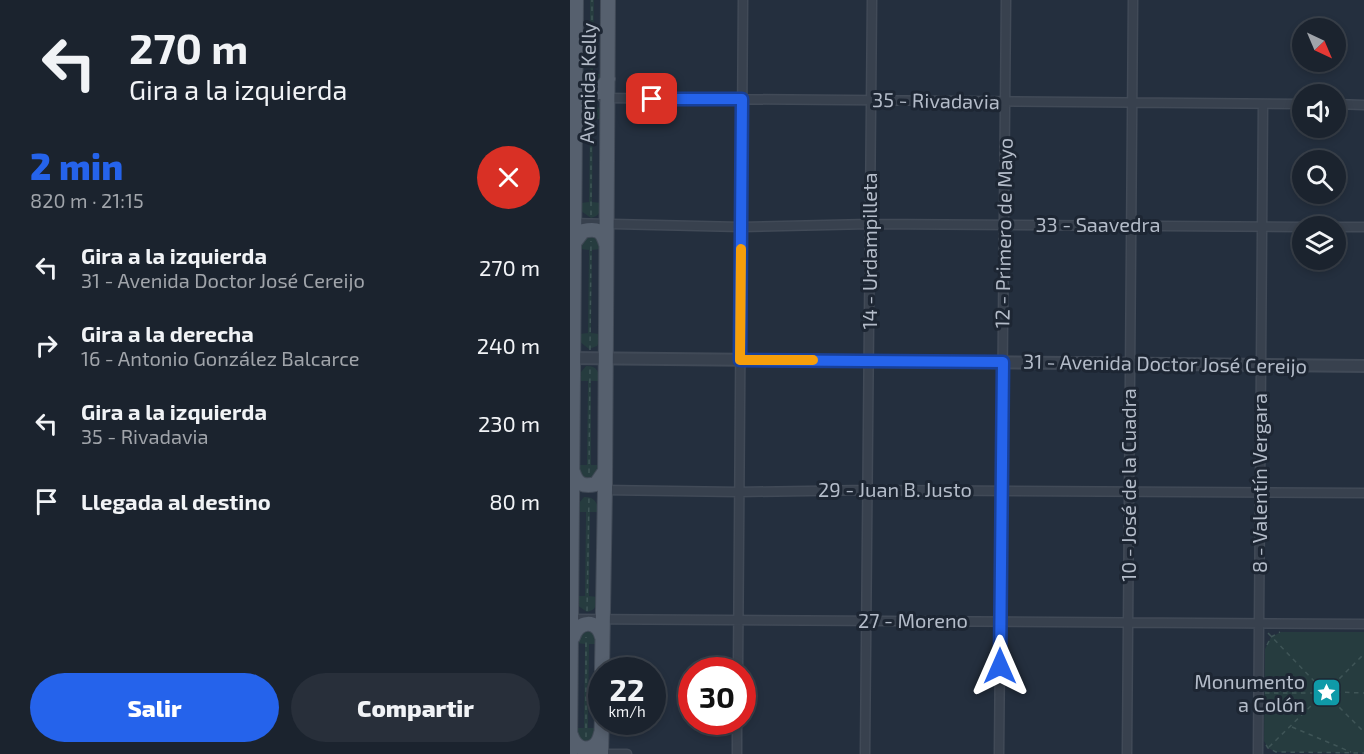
<!DOCTYPE html>
<html lang="es">
<meta charset="utf-8">
<style>
:root{--surface:#1b232e;--page:#282f3a;--text:#f1f3f6;--muted:#a0a4aa;--line:#39404a;--accent:#2563eb}
body{margin:0;font-family:"Exo 2",sans-serif;background:var(--page);color:var(--text);height:100vh;display:flex;flex-direction:column;font-size:22px;white-space:nowrap}
*{box-sizing:border-box;margin:0}
p{font-size:20px;color:var(--muted)}
.icon{flex:none;width:33px;height:33px;fill:none;stroke:currentColor;stroke-width:2;stroke-linecap:round;stroke-linejoin:round}
.map{position:relative;flex:1;overflow:hidden}
.details{display:flex;flex-direction:column;background:var(--surface);width:570px}
.details>*{flex:none}
.banner{background:#1b232e;color:var(--text);overflow:hidden}
.needle{width:39px;rotate:136deg}
.fabs{position:absolute;left:722px;top:18px;display:grid;gap:12px}
.fabs a{display:grid;place-items:center;width:54px;height:54px;border-radius:50%;background:var(--surface);box-shadow:0 3px 9px #0003,0 0 0 2px var(--line);font-size:30px}
.speed{position:absolute;left:18px;top:657px;display:flex;gap:12px;font-size:30px;font-weight:700;text-align:center}
.speed>*{display:grid;place-content:center;width:78px;height:78px;border-radius:50%;background:var(--surface);box-shadow:0 3px 9px #0003,0 0 0 2px var(--line);line-height:1}
.speed small{font-size:15px;font-weight:400}
.speed .limit{border:9px solid #d22;background:#fff;color:#111}
.pin{position:absolute;display:grid;place-items:center;width:51px;height:51px;color:#fff;margin:-26px;border-radius:12px;box-shadow:0 3px 9px #0006}
.me{position:absolute;width:66px;margin:-33px;rotate:0deg;stroke-linejoin:round;filter:drop-shadow(0 0 4px #0008)}
.turn{display:flex;align-items:center;gap:21px;height:126px;padding:0 30px;font-size:27px}
.turn .icon{width:78px;height:78px;stroke-width:2.5}
.turn b{display:block;font-size:42px;line-height:51px}
.round{display:grid;place-items:center;flex:none;width:63px;height:63px;border-radius:32px;background:var(--page)}
.headline{display:flex;align-items:center;justify-content:space-between;height:102px;padding:0 30px}
h1{font-size:36px;font-weight:800;line-height:45px;color:var(--accent)}
.button{display:flex;gap:12px;margin-top:auto;padding:12px 30px}
.button a{flex:1;height:69px;border-radius:36px;background:var(--accent);color:#fff;font-size:24px;font-weight:800;line-height:69px;text-align:center}
.button a+a{background:var(--page);color:var(--text)}
ul{padding:0;list-style:none}
li{display:flex;align-items:center;gap:18px;height:78px;padding:0 30px}
li div{flex:1}
li b{display:block;font-size:22px}
li em{font-style:normal}
main{display:flex;flex:1;min-height:0}
.map>svg:first-child{display:block}
.green{fill:#263c3f}
.lines{fill:none;stroke-linecap:round;stroke-linejoin:round}
.minor-casing{stroke:#414a57;stroke-width:11}
.tertiary-casing{stroke:#414a57;stroke-width:14}
.primary-casing{stroke:#414a57;stroke-width:16}
.path{stroke:#3f5557;stroke-width:1.5;stroke-dasharray:4.5 4.5;stroke-linecap:butt}
.minor{stroke:#38414e;stroke-width:8}
.tertiary{stroke:#38414e;stroke-width:10}
.primary{stroke:#56606e;stroke-width:14}
.route-casing{stroke:#184099;stroke-width:15}
.route{stroke:#2563eb;stroke-width:10}
.slow{stroke:#f59e0b;stroke-width:10}
.labels{text-anchor:middle;stroke-width:6;stroke-linejoin:round;paint-order:stroke}
.street-label{font-size:20px;fill:#b4bcc9;stroke:#1d2633}
.poi-label{font-size:20px;fill:#b4bcc9;stroke:#1d2633;text-anchor:end}
</style>
<main>
<section class="details">
<div class="banner">
<div class="turn"><svg class="icon" aria-label="left" viewBox="0 0 24 24"><path d="M17 20v-9H6M10 6l-5 5 5 5"/></svg><div><b>270 m</b>Gira a la izquierda</div></div>
</div>
<div class="headline"><div><h1>2 min</h1><p>820 m · 21:15</p></div><a class="round" style="background:#d93025;color:#fff"><svg class="icon" aria-label="close" viewBox="0 0 24 24"><path d="M6 6l12 12M18 6L6 18"/></svg></a></div>
<ul>
<li><svg class="icon" aria-label="left" viewBox="0 0 24 24"><path d="M17 20v-9H6M10 6l-5 5 5 5"/></svg><div><b>Gira a la izquierda</b><p>31 - Avenida Doctor José Cereijo</p></div><em>270 m</em></li>
<li><svg class="icon" aria-label="right" viewBox="0 0 24 24"><path d="M7 20v-9h11M14 6l5 5-5 5"/></svg><div><b>Gira a la derecha</b><p>16 - Antonio González Balcarce</p></div><em>240 m</em></li>
<li><svg class="icon" aria-label="left" viewBox="0 0 24 24"><path d="M17 20v-9H6M10 6l-5 5 5 5"/></svg><div><b>Gira a la izquierda</b><p>35 - Rivadavia</p></div><em>230 m</em></li>
<li><svg class="icon" aria-label="arrive" viewBox="0 0 24 24"><path d="M6 21V4h12l-3 4 3 4H6"/></svg><div><b>Llegada al destino</b></div><em>80 m</em></li>
</ul>
<div class="button"><a>Salir</a><a>Compartir</a></div>
</section>
<div class="map">
<svg width="794" height="754" viewBox="0 0 794 754">
<rect width="100%" height="100%" fill="#242f3e"/>
<path class="green" d="M20,0H24L23,74H32V79L25,89L14,85L10,74H20Z
M21,103C30,106 31,110 32,119H23L22,202L32,203C30,211 30,216 21,218L11,211L10,203L19,202L20,119L11,118C11,111 14,104 21,103Z
M17,234L28,238L31,249L22,250L21,333L30,334L31,338L27,346L19,349L10,342L9,334L18,333L19,250L10,249V245Z
M16,366C27,365 29,372 30,381H21V465H30L26,478L15,479L9,474L8,465H17L18,381H9L11,372Z
M14,497C24,496 28,503 29,512H20L19,596L28,597C27,605 26,610 17,612L7,605L6,596H15L16,512H7L9,503Z
M14,629L25,632L28,644H19L18,728H27L25,737L16,744L8,739L5,728H14L15,644L6,643Z
M711,632H794V753L706,752L698,748L694,741L695,649L701,637Z"/>
<g class="lines">
<defs>
<path id="minor" d="M33,98L732,104
M765,104L794,105
M0,223L171,227L300,224L732,227
M765,227H794
M33,490L169,492L298,490L794,493
M0,619L794,624
M168,670L173,0
M13,754H57
M167,754V722
M295,754L302,0
M429,754L436,0
M557,754L563,0
M688,754L693,104"/>
<path id="tertiary" d="M0,358L794,366"/>
<path id="primary" d="M6,81C10,93 17,95 29,92L38,79
M3,244L13,231C27,228 32,230 36,244
M3,472C7,485 14,487 26,484L35,471
M3,637C8,621 27,618 32,637
M32,670L35,490L38,0
M1,735C4,745 13,753 24,746C28,743 30,738 31,733
M0,754L6,0
M31,754L32,714"/>
</defs>
<use href="#minor" class="minor-casing"/>
<use href="#tertiary" class="tertiary-casing"/>
<use href="#primary" class="primary-casing"/>
<path class="path" d="M22,83V0
M21,215V103
M20,350L21,241
M19,473L20,367
M17,611L19,496
M698,633L748,685
M697,645L701,637L710,632
M745 692a10 10 0 1 1 20 0a10 10 0 1 1-20 0Z
M763,685L794,654
M766,692L794,693
M695,693H745
M763,701L794,732
M722,727L781,752
M16,737V637
M696,745L698,748L706,752L794,753
M699,747L748,699"/>
<use href="#minor" class="minor"/>
<use href="#tertiary" class="tertiary"/>
<use href="#primary" class="primary"/>
</g>
<g class="lines">
<defs>
<path id="route" d="M82,99H172L170,360L433,362L430,666"/>
</defs>
<use href="#route" class="route-casing"/>
<use href="#route" class="route"/>
<path class="slow" d="M171,249L170,360H243"/>
</g>
<defs>
<symbol id="sight-square" viewBox="-11 -11 22 22"><rect x="-9" y="-9" width="18" height="18" rx="4" fill="#0f9aa8" stroke="#1d2633"/><path d="M0-6L1.8-2.2L6-1.7L2.9 1.2L3.7 5.4L0 3.3L-3.7 5.4L-2.9 1.2L-6-1.7L-1.8-2.2Z" fill="#fff"/></symbol>
</defs>
<g fill-rule="evenodd">
<use href="#sight-square" x="740" y="676" width="33" height="33"/>
</g>
<g class="labels">
<g class="street-label">
<text transform="translate(18 83) rotate(-89)" y="7">Avenida Kelly</text>
<text transform="translate(366 101) rotate(1)" y="7">35 - Rivadavia</text>
<text x="528" y="232">33 - Saavedra</text>
<text transform="translate(434 233) rotate(-89)" y="7">12 - Primero de Mayo</text>
<text transform="translate(300 251) rotate(-90)" y="7">14 - Urdampilleta</text>
<text transform="translate(595 364) rotate(1)" y="7">31 - Avenida Doctor José Cereijo</text>
<text transform="translate(690 483) rotate(-90)" y="7">8 - Valentín Vergara</text>
<text transform="translate(559 485) rotate(-90)" y="7">10 - José de la Cuadra</text>
<text x="325" y="497">29 - Juan B. Justo</text>
<text x="343" y="628">27 - Moreno</text>
</g>
<g class="poi-label">
<text x="735" y="689">Monumento<tspan x="735" dy="23">a Colón</tspan></text>
</g>
</g>
</svg>
<div class="fabs">
<a><svg class="needle" viewBox="-14 -14 28 28"><path d="M0-13l5 13h-10z" fill="#e53935"/><path d="M0 13l5-13h-10z" fill="#a0a4aa"/></svg></a>
<a><svg class="icon" aria-label="sound" viewBox="0 0 24 24"><path d="M4 9h4l5-4v14l-5-4H4zM17 9q2 3 0 6"/></svg></a>
<a><svg class="icon" aria-label="search" viewBox="0 0 24 24"><circle cx="10" cy="10" r="6"/><path d="M15 15l6 6"/></svg></a>
<a><svg class="icon" aria-label="layers" viewBox="0 0 24 24"><path d="M12 4l9 5-9 5-9-5zM3 14l9 5 9-5"/></svg></a>
</div>
<div class="speed"><div>22<small>km/h</small></div><div class="limit">30</div></div>
<div class="pin" style="left:82px;top:99px;background:#d93025"><svg class="icon" aria-label="arrive" viewBox="0 0 24 24"><path d="M6 21V4h12l-3 4 3 4H6"/></svg></div>
<svg class="me" style="left:430px;top:666px" viewBox="-20 -20 40 40"><path d="M0-17L14 15 0 8-14 15z" fill="#2563eb" stroke="#fff" stroke-width="4"/></svg>
</div>
</main>
